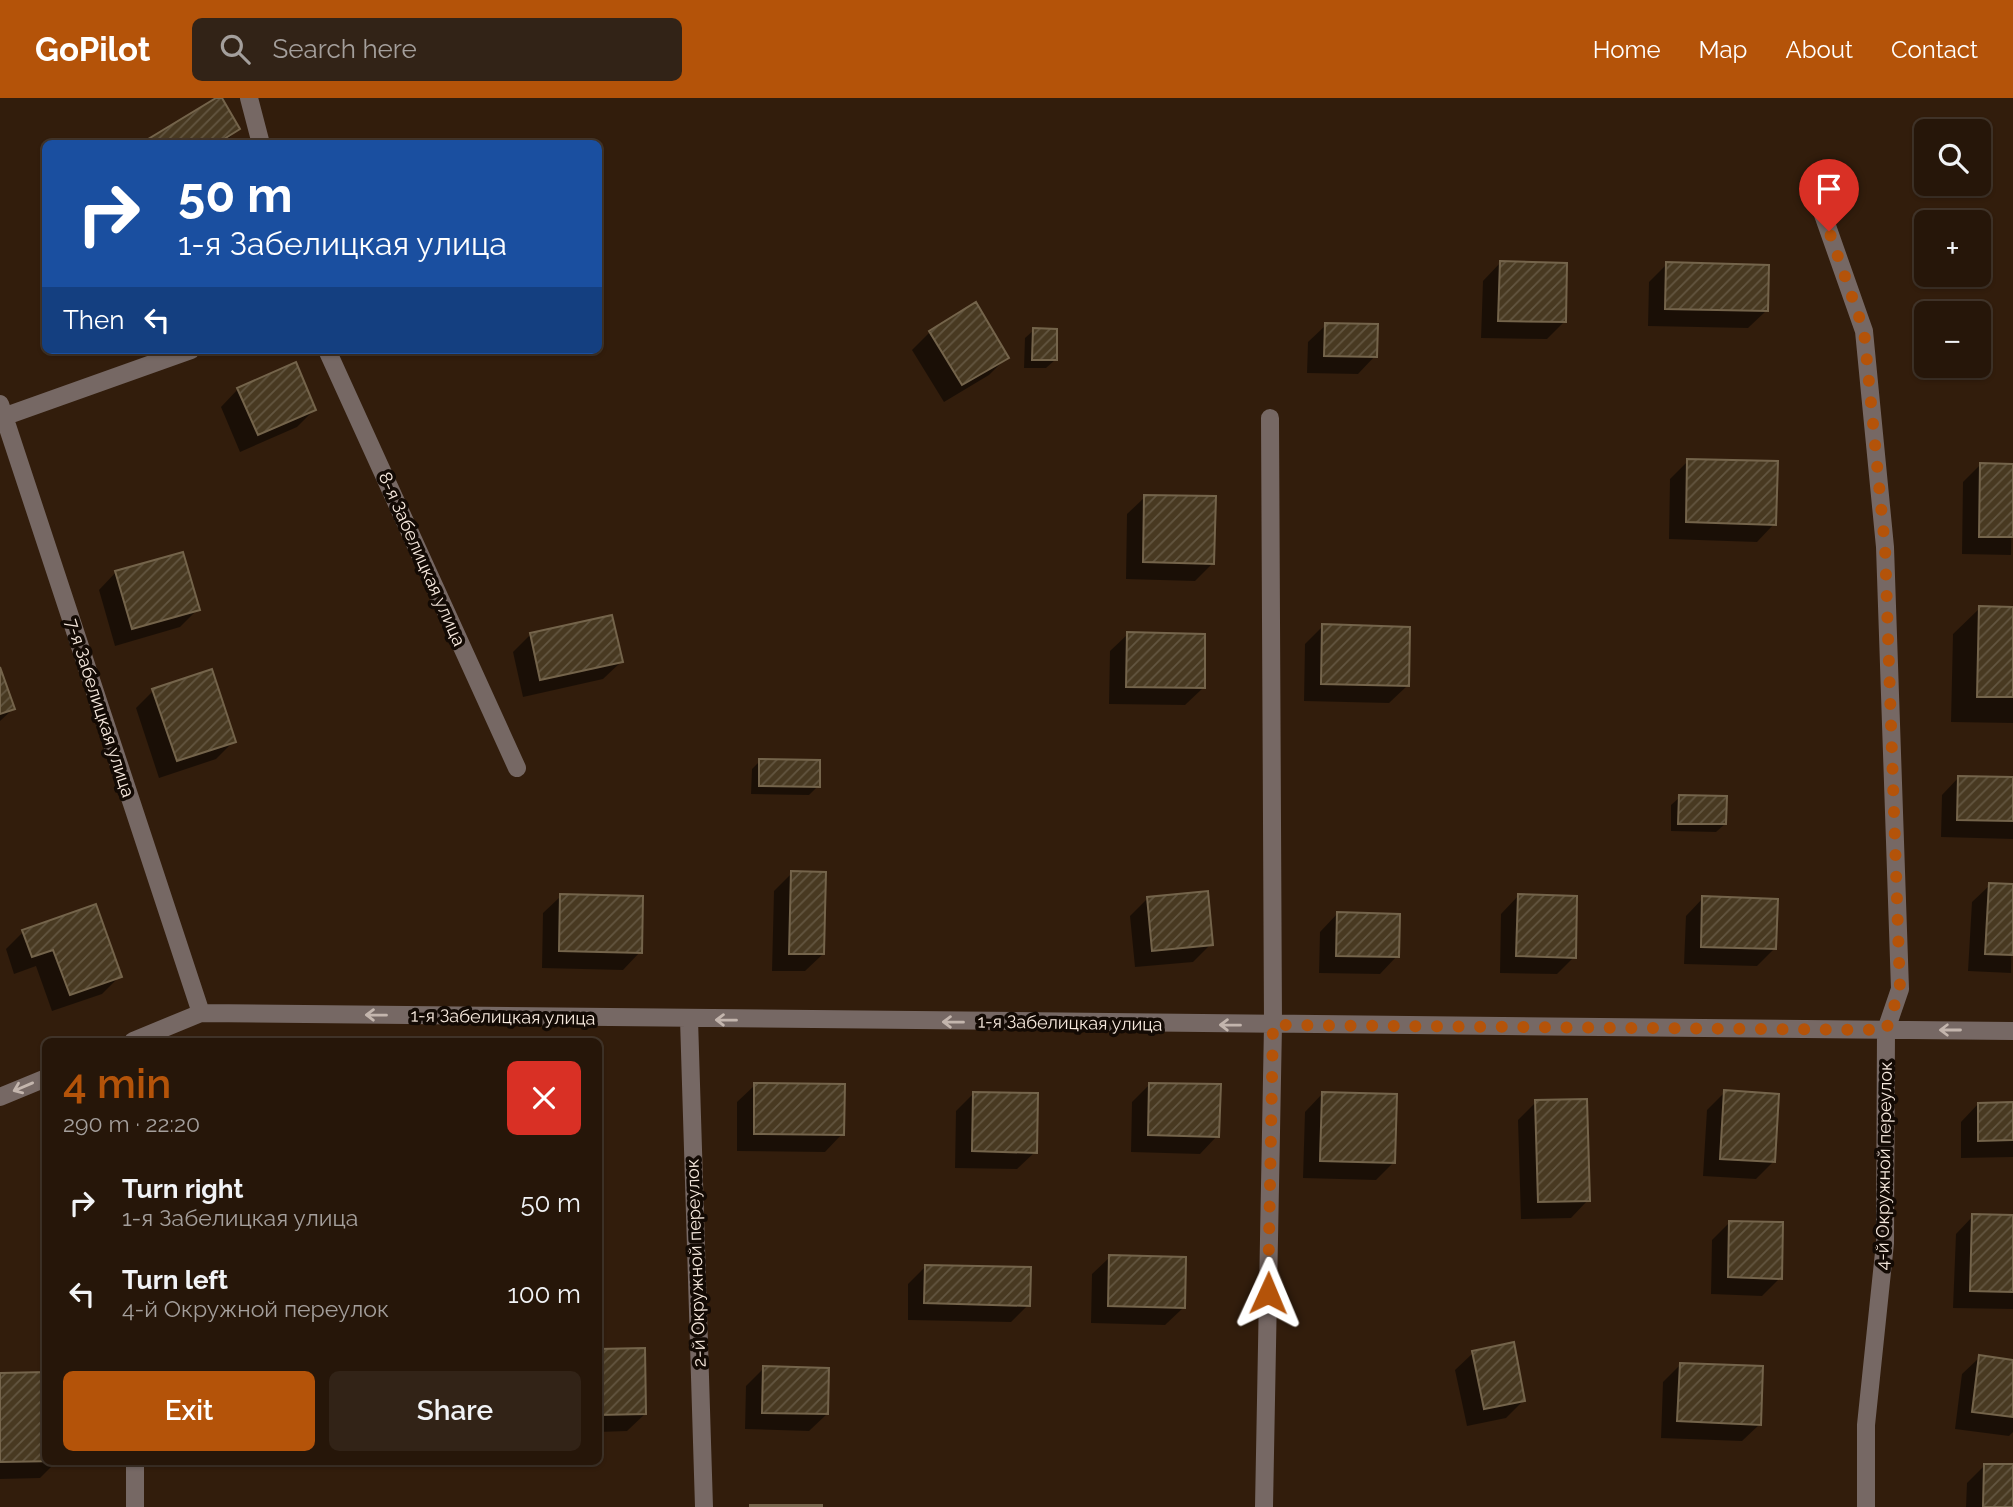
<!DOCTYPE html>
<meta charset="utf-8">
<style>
:root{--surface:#261609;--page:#322317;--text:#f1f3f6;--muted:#a49f9c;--line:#42352a;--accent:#b45309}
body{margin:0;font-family:Raleway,sans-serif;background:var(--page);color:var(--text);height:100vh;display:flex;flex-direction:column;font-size:26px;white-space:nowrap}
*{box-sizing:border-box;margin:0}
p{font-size:23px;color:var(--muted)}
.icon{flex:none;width:38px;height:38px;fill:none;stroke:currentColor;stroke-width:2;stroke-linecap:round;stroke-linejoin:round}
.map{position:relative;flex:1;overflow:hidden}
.panel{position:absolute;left:42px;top:940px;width:560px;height:427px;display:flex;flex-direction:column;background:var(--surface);border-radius:10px;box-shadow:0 2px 5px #0004,0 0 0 2px var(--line)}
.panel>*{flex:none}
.guide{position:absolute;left:42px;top:42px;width:560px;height:214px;border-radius:10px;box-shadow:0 2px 5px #0004,0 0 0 2px var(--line);background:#1a4fa0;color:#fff;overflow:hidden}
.tools{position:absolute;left:1914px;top:21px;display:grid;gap:14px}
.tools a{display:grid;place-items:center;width:77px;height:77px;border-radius:10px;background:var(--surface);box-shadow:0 2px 5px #0004,0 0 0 2px var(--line);font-size:35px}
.pin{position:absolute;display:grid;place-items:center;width:60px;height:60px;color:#fff;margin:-72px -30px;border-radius:50% 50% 50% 0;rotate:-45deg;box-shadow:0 0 7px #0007}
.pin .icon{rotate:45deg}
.me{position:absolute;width:77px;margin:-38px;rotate:1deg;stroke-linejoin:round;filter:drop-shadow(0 0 5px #0008)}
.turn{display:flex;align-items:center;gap:24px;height:147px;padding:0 21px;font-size:32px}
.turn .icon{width:91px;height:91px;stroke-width:2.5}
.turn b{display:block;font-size:49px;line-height:60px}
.then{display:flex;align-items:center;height:66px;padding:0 21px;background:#0003;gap:14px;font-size:26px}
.round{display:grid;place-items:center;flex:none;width:74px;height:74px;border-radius:10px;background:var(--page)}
.head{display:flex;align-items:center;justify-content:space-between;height:119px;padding:0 21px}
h1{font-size:42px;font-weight:600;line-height:52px;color:var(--accent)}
.primary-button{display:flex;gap:14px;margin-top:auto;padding:14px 21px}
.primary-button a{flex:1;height:80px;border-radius:10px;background:var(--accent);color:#fff;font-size:28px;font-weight:600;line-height:80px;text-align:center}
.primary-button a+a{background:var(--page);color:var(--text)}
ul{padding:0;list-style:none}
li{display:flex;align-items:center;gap:21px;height:91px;padding:0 21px}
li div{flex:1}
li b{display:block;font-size:26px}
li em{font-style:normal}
header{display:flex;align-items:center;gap:42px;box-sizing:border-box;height:98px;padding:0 35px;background:var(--accent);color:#fff}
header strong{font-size:33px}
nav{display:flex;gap:38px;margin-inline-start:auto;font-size:24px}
.search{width:490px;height:63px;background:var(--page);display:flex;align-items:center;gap:18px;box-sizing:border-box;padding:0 24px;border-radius:10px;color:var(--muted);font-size:26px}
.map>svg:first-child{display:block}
.shadow{fill:#0007}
.building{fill:url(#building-hatch);stroke:#74644b;stroke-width:2}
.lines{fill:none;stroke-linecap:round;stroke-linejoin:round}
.minor{stroke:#766864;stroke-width:18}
.oneway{stroke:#c3b5ad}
.route{stroke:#b45309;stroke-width:12;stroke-dasharray:0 21.6}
.labels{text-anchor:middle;stroke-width:7;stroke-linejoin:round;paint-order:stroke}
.street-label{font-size:18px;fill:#f7e9de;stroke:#130a04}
</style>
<header>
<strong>GoPilot</strong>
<div class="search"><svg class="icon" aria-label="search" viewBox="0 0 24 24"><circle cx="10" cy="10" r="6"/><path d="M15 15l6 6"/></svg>Search here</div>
<nav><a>Home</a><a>Map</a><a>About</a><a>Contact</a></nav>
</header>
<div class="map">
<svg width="2013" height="1409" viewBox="0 0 2013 1409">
<defs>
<pattern id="building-hatch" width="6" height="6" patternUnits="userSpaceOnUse" patternTransform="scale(1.75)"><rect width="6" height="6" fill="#483921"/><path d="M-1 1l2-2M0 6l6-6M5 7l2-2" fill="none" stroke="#635641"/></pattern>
</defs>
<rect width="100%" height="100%" fill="#321d0c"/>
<path class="shadow" d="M238,31L223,46H143Z
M1500,165L1565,223L1547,241L1481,240L1483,183Z
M1667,166L1766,213L1748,230L1648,228L1649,184Z
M1326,227L1375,258L1358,276L1307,275L1308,244Z
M1034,232L1055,262L1046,270H1024L1025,240Z
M930,234L1007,259L989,277L944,304L912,252Z
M238,291L314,312L297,329L240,354L221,309Z
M1688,363L1774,426L1757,444L1669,441L1670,381Z
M1981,366L2013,367L2011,457L1962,456L1963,384Z
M1145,399L1213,465L1195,483L1126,481L1127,416Z
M116,474L198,511L180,529L115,548L99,492Z
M1980,510H2013V625L1951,624L1953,536Z
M1323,528L1407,588L1389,605L1304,603L1305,546Z
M531,536L621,564L603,581L523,599L513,554Z
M1128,536L1203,590L1185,607L1109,606L1110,553Z
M0,572L13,611L0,623Z
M153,593L234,643L216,661L159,680L136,610Z
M760,663L818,688L809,697L751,696L752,671Z
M1959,679L2013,681V741L1941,739L1942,697Z
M1680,699L1725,726L1716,734L1671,733V707Z
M792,775L823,856L805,873H772L774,793Z
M1990,787L2013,788L2011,875L1968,873L1972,804Z
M561,798L640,854L623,872L542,870L543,815Z
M1518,798L1574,859L1557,876L1500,875L1501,816Z
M1148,800L1211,846L1193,864L1135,869L1130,818Z
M1703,800L1775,850L1757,868L1684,866L1686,818Z
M1337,816L1397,858L1380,876L1319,875L1320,834Z
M23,834L120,878L102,896L52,913L36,868L14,876L6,851Z
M755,987L842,1036L825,1054L737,1053V1004Z
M1149,987L1217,1038L1200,1056L1131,1054L1132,1004Z
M1725,994L1774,1063L1756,1081L1703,1078L1707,1012Z
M974,995L1035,1054L1017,1071L955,1070L956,1013Z
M1322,996L1394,1064L1376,1082L1303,1080L1305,1014Z
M1536,1004L1588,1102L1571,1120L1521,1121L1518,1022Z
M1978,1006H2013V1059L1961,1060V1024Z
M1973,1118L2013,1119V1211L1953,1210L1956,1136Z
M1730,1124L1780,1180L1762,1198L1711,1196L1712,1142Z
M1110,1159L1183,1210L1165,1227L1091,1225L1092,1176Z
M926,1168L1028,1207L1011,1224L908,1222V1186Z
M598,1252L645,1316L627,1333L598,1334Z
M1473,1255L1524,1302L1506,1320L1467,1328L1455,1272Z
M1980,1259L2013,1263V1334L2009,1338L1955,1331L1962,1276Z
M1680,1267L1760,1326L1742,1343L1661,1340L1663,1284Z
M764,1270L827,1316L809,1333L745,1331L746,1288Z
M0,1276H46V1363H57L40,1380L0,1381Z
M1984,1368H2013V1409H1966L1967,1385Z"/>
<path class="building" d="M216,0H222L240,31L216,46H140Z
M1500,163L1567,165L1566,224L1498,223Z
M1666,164L1769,167L1768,213L1665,211Z
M976,204L1009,260L962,287L929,233Z
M1325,225L1378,226L1377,259L1324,258Z
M1033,230L1057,231V262H1032Z
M296,264L316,312L258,337L237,290Z
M1687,361L1778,363L1776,427L1686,424Z
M1980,365L2013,366V439H1979Z
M1144,397L1216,398L1214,466L1143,464Z
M183,454L200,512L132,531L115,473Z
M1979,508L2013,509V599H1977Z
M612,517L623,564L540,582L530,535Z
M1322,526L1410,529L1409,588L1321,586Z
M1127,534L1205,536V590L1126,589Z
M0,569L15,611L0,616Z
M212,571L236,644L177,663L152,591Z
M759,661L820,662V689L759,688Z
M1958,678L2013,679V723L1957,722Z
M1679,697L1727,698L1726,726H1678Z
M791,773L826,774L824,856H789Z
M1989,785L2013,786V857L1985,856Z
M1208,793L1213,847L1152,853L1147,799Z
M560,796L643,798L642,855L559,853Z
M1518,796L1577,798L1576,860L1516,858Z
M1702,798L1778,801L1776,851L1701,849Z
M96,806L122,879L70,897L53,852L32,859L22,832Z
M1337,814L1400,816L1399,859L1336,858Z
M754,985L845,986L844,1037L754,1036Z
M1149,985L1221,986L1219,1039L1148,1037Z
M1724,992L1779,996L1775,1064L1720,1061Z
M973,994L1038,995L1037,1055L972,1053Z
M1322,994L1397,996L1395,1065L1320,1063Z
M1587,1001L1590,1103L1538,1104L1535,1002Z
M2013,1004V1042L1978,1043V1005Z
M1972,1116L2013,1117V1194L1970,1193Z
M1729,1123L1783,1124L1782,1181L1728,1179Z
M1109,1157L1186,1159L1185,1210L1108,1208Z
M925,1167L1031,1169L1030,1208L924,1205Z
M1514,1244L1525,1303L1484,1311L1472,1253Z
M645,1250L646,1316L598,1317V1251Z
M1979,1257L2013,1262V1319L1972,1314Z
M1680,1265L1763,1268L1761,1327L1677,1323Z
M763,1268L829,1270L828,1316L762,1315Z
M46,1274V1363H59L0,1364V1275Z
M1984,1366H2013V1409H1983Z
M750,1407H822V1409H750Z"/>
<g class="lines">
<path class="minor" d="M249,0L261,46
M1820,108L1864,233L1885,449L1900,891L1886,932L1885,1145L1866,1327V1409
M327,252L517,670
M0,306L201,915
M0,320L191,252
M689,921L704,1409
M133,943L201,915L2013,933
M0,999L46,980
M135,1363V1409
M1264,1409L1273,927L1270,320"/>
</g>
<defs><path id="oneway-shaft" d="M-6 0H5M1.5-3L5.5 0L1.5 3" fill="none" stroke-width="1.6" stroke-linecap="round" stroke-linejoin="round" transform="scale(1.75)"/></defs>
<g class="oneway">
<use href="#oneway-shaft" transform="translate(376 917) rotate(-179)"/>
<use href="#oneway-shaft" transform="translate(726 922) rotate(-179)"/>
<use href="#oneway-shaft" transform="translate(953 924) rotate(-179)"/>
<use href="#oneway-shaft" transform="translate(1230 927) rotate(-179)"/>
<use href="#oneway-shaft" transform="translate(1950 932) rotate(-180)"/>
<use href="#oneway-shaft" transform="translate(23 989) rotate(157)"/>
</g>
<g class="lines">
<path class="route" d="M1268,1195L1273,927L1886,932L1900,891L1885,449L1864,233L1829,133"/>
</g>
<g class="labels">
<g class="street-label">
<text transform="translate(422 461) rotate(66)" y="6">8-я Забелицкая улица</text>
<text transform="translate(100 610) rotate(72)" y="6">7-я Забелицкая улица</text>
<text transform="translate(503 919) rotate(1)" y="6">1-я Забелицкая улица</text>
<text transform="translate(1070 925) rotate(1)" y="6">1-я Забелицкая улица</text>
<text transform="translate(1884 1068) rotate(-89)" y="6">4-й Окружной переулок</text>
<text transform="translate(696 1165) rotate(-92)" y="6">2-й Окружной переулок</text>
</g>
</g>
</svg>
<div class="tools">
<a><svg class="icon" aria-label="search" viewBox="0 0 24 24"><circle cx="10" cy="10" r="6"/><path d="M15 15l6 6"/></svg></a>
<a>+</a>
<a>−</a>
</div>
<div class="pin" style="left:1829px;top:133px;background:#d93025"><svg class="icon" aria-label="arrive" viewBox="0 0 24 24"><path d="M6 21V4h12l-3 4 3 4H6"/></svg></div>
<svg class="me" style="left:1268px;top:1195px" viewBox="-20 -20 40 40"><path d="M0-17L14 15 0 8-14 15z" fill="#b45309" stroke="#fff" stroke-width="4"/></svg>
<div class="guide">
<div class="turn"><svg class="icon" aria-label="right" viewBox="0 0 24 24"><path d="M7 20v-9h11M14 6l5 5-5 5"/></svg><div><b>50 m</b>1-я Забелицкая улица</div></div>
<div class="then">Then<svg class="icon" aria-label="left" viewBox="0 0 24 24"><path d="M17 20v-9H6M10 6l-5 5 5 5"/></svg></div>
</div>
<section class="panel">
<div class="head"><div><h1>4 min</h1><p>290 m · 22:20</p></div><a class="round" style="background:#d93025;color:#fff"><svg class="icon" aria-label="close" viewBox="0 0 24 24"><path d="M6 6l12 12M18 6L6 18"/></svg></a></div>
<ul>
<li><svg class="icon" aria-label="right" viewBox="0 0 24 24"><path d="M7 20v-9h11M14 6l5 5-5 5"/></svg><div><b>Turn right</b><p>1-я Забелицкая улица</p></div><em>50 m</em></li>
<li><svg class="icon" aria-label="left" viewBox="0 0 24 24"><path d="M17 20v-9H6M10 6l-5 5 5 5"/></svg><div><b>Turn left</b><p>4-й Окружной переулок</p></div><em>100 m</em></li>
</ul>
<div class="primary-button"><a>Exit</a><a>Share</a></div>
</section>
</div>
